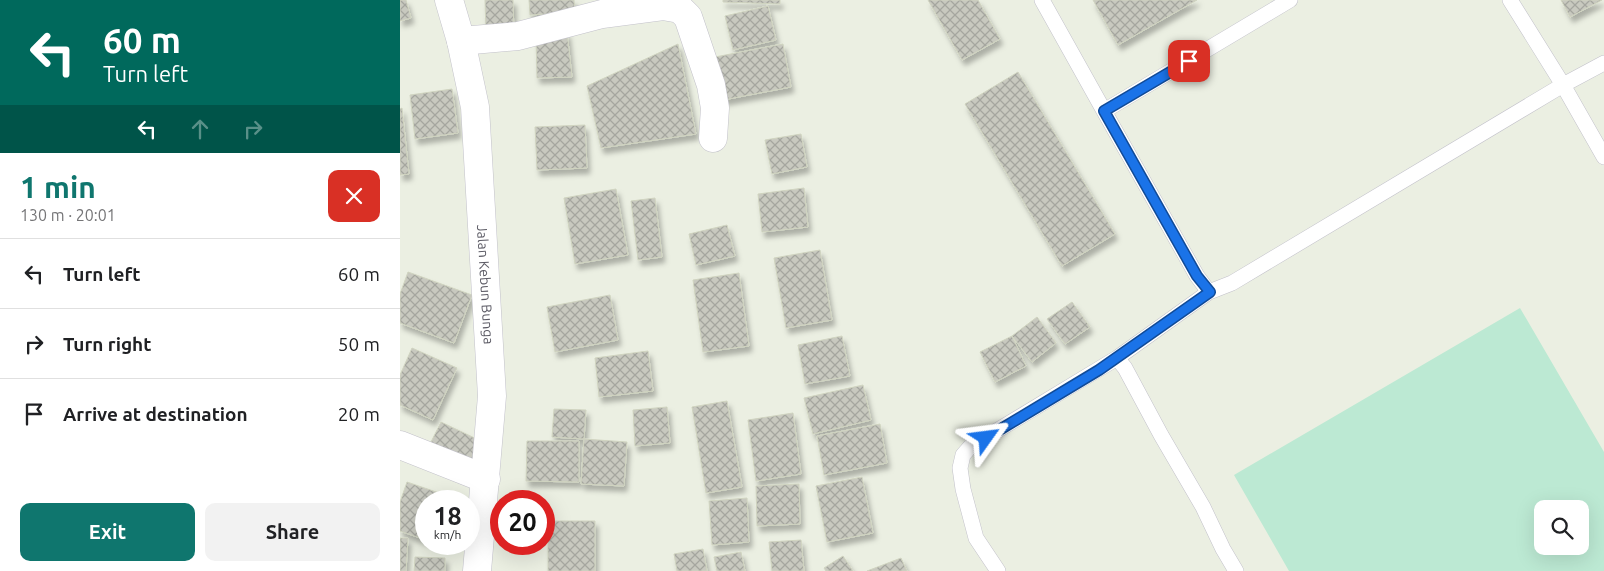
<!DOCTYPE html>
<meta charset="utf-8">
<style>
:root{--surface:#fff;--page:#f2f2f2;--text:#202124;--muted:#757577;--line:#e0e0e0;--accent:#0f766e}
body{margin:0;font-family:Ubuntu,sans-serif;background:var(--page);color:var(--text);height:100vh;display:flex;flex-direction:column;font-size:19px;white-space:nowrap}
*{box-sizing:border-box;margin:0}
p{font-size:16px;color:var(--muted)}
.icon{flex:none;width:28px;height:28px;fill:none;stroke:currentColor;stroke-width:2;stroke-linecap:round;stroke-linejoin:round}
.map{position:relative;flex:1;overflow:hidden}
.sheet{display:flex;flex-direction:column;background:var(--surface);width:400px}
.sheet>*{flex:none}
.hud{background:#00695c;color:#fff;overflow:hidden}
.buttons{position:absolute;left:1134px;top:500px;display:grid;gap:10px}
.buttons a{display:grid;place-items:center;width:55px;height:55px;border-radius:10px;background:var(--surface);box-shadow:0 5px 20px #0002;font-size:25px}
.speed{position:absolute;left:15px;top:490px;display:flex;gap:10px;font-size:25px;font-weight:700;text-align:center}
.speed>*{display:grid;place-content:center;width:65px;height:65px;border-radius:50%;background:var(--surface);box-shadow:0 5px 20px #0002;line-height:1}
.speed small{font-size:12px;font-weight:400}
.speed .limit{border:8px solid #d22;background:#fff;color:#111}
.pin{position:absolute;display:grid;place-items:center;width:42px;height:42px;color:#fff;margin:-21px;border-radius:10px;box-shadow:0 2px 8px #0006}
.me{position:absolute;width:55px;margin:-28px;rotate:59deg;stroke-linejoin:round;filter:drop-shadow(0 0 4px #0008)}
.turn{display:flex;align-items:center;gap:18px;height:105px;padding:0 20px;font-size:22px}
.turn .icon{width:65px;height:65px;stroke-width:2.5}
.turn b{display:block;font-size:35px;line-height:42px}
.lanes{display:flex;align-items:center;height:48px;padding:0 20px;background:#0003;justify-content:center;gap:25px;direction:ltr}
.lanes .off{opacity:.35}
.round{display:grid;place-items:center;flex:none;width:52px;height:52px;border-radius:10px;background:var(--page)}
.summary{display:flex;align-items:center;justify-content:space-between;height:85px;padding:0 20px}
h1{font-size:30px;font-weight:600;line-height:38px;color:var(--accent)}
.action{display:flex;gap:10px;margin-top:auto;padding:10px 20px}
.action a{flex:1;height:58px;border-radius:10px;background:var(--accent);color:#fff;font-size:20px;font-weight:600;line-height:58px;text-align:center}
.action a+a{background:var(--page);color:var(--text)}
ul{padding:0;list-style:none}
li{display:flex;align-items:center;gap:15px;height:70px;padding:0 20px;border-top:1px solid var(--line)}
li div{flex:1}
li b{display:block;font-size:19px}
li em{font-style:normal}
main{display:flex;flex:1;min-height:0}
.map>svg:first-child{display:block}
.green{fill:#bce9d3;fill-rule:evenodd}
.building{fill:url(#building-cross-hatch);stroke:#d0d4c0;filter:url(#shadow)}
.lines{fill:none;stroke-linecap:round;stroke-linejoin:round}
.service-casing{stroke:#c2c1ca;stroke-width:16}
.minor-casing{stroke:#c2c1ca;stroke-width:29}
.service{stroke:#fff;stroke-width:15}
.minor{stroke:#fff;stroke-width:28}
.route-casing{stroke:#114b97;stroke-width:12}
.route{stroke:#1a73e8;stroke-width:9}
.labels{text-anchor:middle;stroke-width:4.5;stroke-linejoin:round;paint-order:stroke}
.street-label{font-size:14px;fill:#5b5a64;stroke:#fff}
</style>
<main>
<section class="sheet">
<div class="hud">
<div class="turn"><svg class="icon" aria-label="left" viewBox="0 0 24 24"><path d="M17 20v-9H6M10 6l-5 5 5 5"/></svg><div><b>60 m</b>Turn left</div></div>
<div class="lanes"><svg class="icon" aria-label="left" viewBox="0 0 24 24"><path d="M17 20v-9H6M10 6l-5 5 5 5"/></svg><svg class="icon off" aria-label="ahead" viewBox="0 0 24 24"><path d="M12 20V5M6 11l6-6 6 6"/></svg><svg class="icon off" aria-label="right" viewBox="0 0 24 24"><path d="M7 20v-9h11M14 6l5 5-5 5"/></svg></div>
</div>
<div class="summary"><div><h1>1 min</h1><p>130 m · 20:01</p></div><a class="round" style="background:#d93025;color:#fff"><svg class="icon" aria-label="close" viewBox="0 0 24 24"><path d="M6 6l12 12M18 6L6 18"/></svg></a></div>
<ul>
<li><svg class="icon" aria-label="left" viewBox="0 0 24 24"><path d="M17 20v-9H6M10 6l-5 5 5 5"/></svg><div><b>Turn left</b></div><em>60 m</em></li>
<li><svg class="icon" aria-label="right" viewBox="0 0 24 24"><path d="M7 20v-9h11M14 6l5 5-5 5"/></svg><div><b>Turn right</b></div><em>50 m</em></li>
<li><svg class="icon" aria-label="arrive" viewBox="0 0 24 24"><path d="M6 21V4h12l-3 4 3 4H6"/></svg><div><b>Arrive at destination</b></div><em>20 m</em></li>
</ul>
<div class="action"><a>Exit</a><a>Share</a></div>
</section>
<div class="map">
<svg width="1204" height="571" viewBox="0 0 1204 571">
<defs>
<pattern id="building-cross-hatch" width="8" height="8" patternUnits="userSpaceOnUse" patternTransform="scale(1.25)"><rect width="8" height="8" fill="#c8c9bf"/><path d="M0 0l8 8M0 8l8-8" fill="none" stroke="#a5a69f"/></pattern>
<filter id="shadow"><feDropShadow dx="3" dy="5.5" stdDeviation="2.5" flood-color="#0004"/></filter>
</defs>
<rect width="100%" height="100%" fill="#ebefe2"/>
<path class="green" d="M1120,308L1204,452V571H889L834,475ZM1142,509H1180V546H1142Z"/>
<path class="building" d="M0,0H6L11,18L0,21Z
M85,0H113L114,35L86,36Z
M129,0H174L175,12L130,15Z
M323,0H380V4L323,2Z
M528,0H578L600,39L562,60Z
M693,0H797L718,45Z
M1161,0H1202L1170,17Z
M368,6L376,40L333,50L325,16Z
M167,32L172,77L137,78L136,41Z
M278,44L296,134L201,148L187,86Z
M383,44L391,87L323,100L315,57Z
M618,72L715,234L662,266L565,104Z
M52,89L58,133L15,139L10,95Z
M2,108L9,174L0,175V109Z
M185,125L187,168L137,170L135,127Z
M401,134L407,167L372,174L365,140Z
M404,188L408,227L362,232L358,194Z
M216,189L228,255L175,264L164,198Z
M255,198L262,257L238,260L231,201Z
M327,225L335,256L296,265L289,234Z
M420,250L432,320L386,328L374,258Z
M8,272L72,295L54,343L0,323V294Z
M339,273L349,346L303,352L293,280Z
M210,295L218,340L155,352L147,307Z
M672,302L690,327L665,344L647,319Z
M637,317L656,343L632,362L612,336Z
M442,336L450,376L405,384L398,345Z
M612,336L626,366L595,382L580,352Z
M12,348L57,368L33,420L0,405V375Z
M248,351L253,391L199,397L195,358Z
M463,385L471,420L413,434L404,398Z
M327,401L342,487L306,493L292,407Z
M267,407L270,443L235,446L233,410Z
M154,409L186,410L184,439L152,437Z
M393,413L401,474L356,481L348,420Z
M41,422L83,442L71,466L29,446Z
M480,424L487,463L424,475L417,436Z
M184,439L227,442L224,486L181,484Z
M127,441H179V482L126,481Z
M462,477L473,533L427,542L416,486Z
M7,482L45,495L43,501H26V540L0,531V502Z
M399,484L400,524L357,526L356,486Z
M347,498L349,542L312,545L309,501Z
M148,521H195V571H148Z
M0,538H8L6,571H0Z
M401,540L404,571H372L369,542Z
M303,549L307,571H277L274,554Z
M341,552L345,571H317L314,557Z
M443,556L453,571H426L424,568Z
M15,557L45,558V571H14Z
M501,558L507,571H467Z"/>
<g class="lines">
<defs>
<path id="service" d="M642,0L704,111
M890,0L704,111L797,276L809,292L832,283L1163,85L1204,63
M1110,0L1163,85L1204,157
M717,358L809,292
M598,571L576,538L563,489L560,468L563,455L570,447L717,358L725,368L761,435L803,507L823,549L836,571"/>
<g id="minor">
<path id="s1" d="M49,0L61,41L75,107L92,396L77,571"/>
<path d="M61,41L118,36L202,14L263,6L280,9L288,17L311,85L315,108L313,138"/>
<path d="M0,445L86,479"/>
</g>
</defs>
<use href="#service" class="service-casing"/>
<use href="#minor" class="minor-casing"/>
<use href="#service" class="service"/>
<use href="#minor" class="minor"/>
</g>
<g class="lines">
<defs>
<path id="route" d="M586,438L699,370L810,292L797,276L704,111L789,61"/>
</defs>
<use href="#route" class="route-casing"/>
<use href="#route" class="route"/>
</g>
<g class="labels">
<g class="street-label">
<text dy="5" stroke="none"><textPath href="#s1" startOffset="288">Jalan Kebun Bunga</textPath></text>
</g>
</g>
</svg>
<div class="buttons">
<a><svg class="icon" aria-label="search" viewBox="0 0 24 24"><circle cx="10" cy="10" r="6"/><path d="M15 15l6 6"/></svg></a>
</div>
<div class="speed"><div>18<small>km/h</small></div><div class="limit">20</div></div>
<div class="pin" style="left:789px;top:61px;background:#d93025"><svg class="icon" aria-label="arrive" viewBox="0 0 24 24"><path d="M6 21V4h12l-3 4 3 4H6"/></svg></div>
<svg class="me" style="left:586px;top:438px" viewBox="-20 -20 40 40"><path d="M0-17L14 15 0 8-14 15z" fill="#1a73e8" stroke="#fff" stroke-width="4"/></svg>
</div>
</main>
